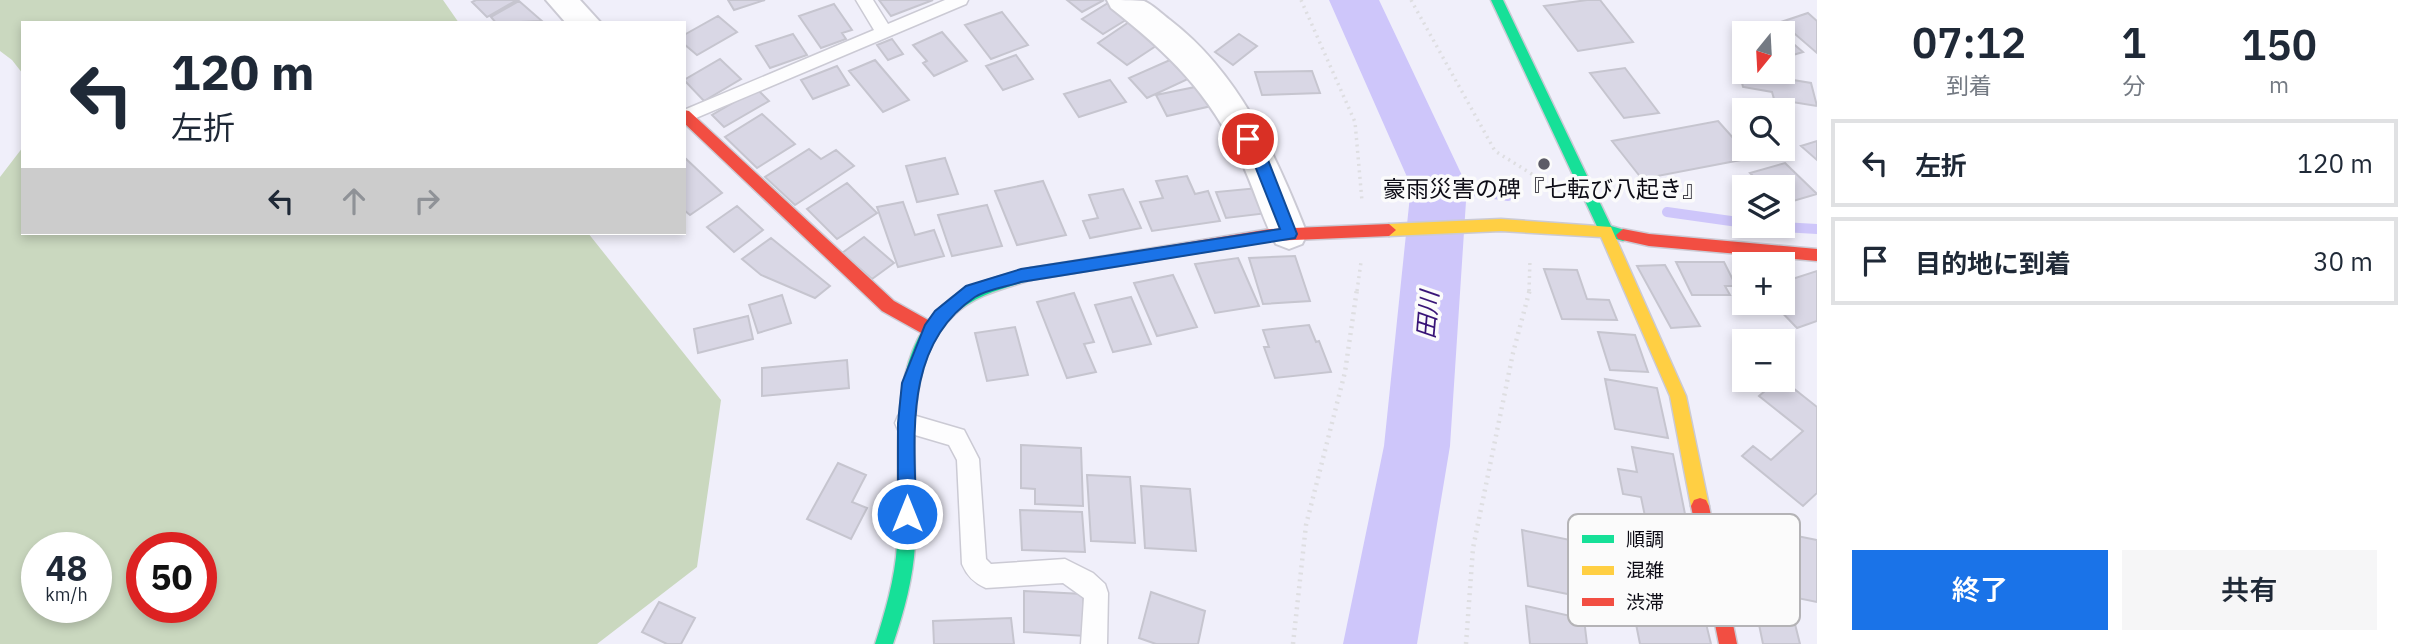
<!DOCTYPE html>
<html lang="ja">
<meta charset="utf-8">
<style>
:root{--surface:#fff;--page:#f6f6f7;--text:#1f2937;--muted:#747a83;--line:#e0e1e3;--accent:#1a73e8}
body{margin:0;font-family:"IBM Plex Sans","Noto Sans JP",sans-serif;background:var(--page);color:var(--text);height:100vh;display:flex;flex-direction:column;font-size:26px;white-space:nowrap}
*{box-sizing:border-box;margin:0}
p{font-size:23px;color:var(--muted)}
.icon{flex:none;width:38px;height:38px;fill:none;stroke:currentColor;stroke-width:2;stroke-linecap:round;stroke-linejoin:round}
.map{position:relative;flex:1;overflow:hidden}
.details{display:flex;flex-direction:column;background:var(--surface);width:595px}
.details>*{flex:none}
.guide{position:absolute;left:21px;top:21px;width:665px;height:214px;border-radius:0px;box-shadow:0 4px 10px #0003;background:#fff;color:var(--text);overflow:hidden}
.needle{width:46px;rotate:198deg}
.fabs{position:absolute;left:1732px;top:21px;display:grid;gap:14px}
.fabs a{display:grid;place-items:center;width:63px;height:63px;border-radius:0px;background:var(--surface);box-shadow:0 4px 10px #0003;font-size:35px}
.speed{position:absolute;left:21px;top:532px;display:flex;gap:14px;font-size:35px;font-weight:700;text-align:center}
.speed>*{display:grid;place-content:center;width:91px;height:91px;border-radius:50%;background:var(--surface);box-shadow:0 4px 10px #0003;line-height:1}
.speed small{font-size:18px;font-weight:400}
.speed .limit{border:10px solid #d22;background:#fff;color:#111}
.pin{position:absolute;display:grid;place-items:center;width:60px;height:60px;color:#fff;margin:-30px;border:4px solid #fff;border-radius:50%;box-shadow:0 2px 7px #0007}
.me{position:absolute;width:77px;margin:-38px;rotate:0deg;stroke-linejoin:round;filter:drop-shadow(0 0 5px #0008)}
.turn{display:flex;align-items:center;gap:24px;height:147px;padding:0 35px;font-size:32px}
.turn .icon{width:91px;height:91px;stroke-width:2.5}
.turn b{display:block;font-size:49px;line-height:60px}
.lanes{display:flex;align-items:center;height:66px;padding:0 35px;background:#0003;justify-content:center;gap:35px;direction:ltr}
.lanes .off{opacity:.35}
.eta{display:flex;justify-content:space-evenly;align-items:center;height:119px;text-align:center}
.eta b{font-size:42px;font-weight:600;line-height:49px}
.cta{display:flex;gap:14px;margin-top:auto;padding:14px 35px}
.cta a{flex:1;height:80px;border-radius:0px;background:var(--accent);color:#fff;font-size:28px;font-weight:600;line-height:80px;text-align:center}
.cta a+a{background:var(--page);color:var(--text)}
ul{padding:0;list-style:none}
li{display:flex;align-items:center;gap:21px;height:88px;margin:0 14px 10px;padding:0 21px;border:4px solid var(--line);border-radius:0px}
li div{flex:1}
li b{display:block;font-size:26px}
li em{font-style:normal}
main{display:flex;flex:1;min-height:0}
.map>svg:first-child{display:block}
.green{fill:#cad8bf;fill-rule:evenodd}
.lines{fill:none;stroke-linecap:round;stroke-linejoin:round}
.stream{stroke:#cec6fa;stroke-width:10}
.river{fill:#cec6fa;fill-rule:evenodd}
.building{fill:#d9d7e5;stroke:#c6c5cf;stroke-width:2}
.lane-casing{stroke:#cbcad4;stroke-width:3}
.street-casing{stroke:#cbcad4;stroke-width:4}
.fast-casing{stroke:#cbcad4;stroke-width:3}
.slow-casing{stroke:#cbcad4;stroke-width:3}
.jam-casing{stroke:#cbcad4;stroke-width:3}
.path-far1{stroke:#dedee1;stroke-width:3.5;stroke-dasharray:2 4.5;stroke-linecap:butt}
.path{stroke:#dedee1;stroke-width:4.5;stroke-dasharray:2 5;stroke-linecap:butt}
.lane{fill:#fdfdfe;fill-rule:evenodd}
.street{fill:#fdfdfe;fill-rule:evenodd}
.fast{fill:#16e098;fill-rule:evenodd}
.slow{fill:#ffcf43;fill-rule:evenodd}
.jam{fill:#f24e42;fill-rule:evenodd}
.route{fill:#1a73e8;stroke:#114b97;stroke-width:2}
.poi-dot{fill:#5c5b66;stroke:#fbfbfb;stroke-width:2.5}
.labels{text-anchor:middle;stroke-width:7;stroke-linejoin:round;paint-order:stroke}
.poi-label{font-size:23px;fill:#0d0c16;stroke:#fbfbfb}
.water-label{font-size:24px;font-style:italic;fill:#381477;stroke:#fbfbfb}
.key{fill:#fbfbfb;stroke:#b4b3b6;stroke-width:2}
.key-label{font-size:19px;fill:#0d0c16}
</style>
<main>
<div class="map">
<svg width="1817" height="644" viewBox="0 0 1817 644">
<rect width="100%" height="100%" fill="#f0effa"/>
<path class="green" d="M0,0H443L459,23H23V74L12,60L0,51Z
M23,147V233H588L721,400L697,567L597,644H0V177ZM37,548H96V607H37ZM142,548H201V607H142Z"/>
<g class="lines">
<path class="stream" d="M1439,186L1508,196
M1667,212L1745,223
M1765,226L1817,229"/>
<path class="river" d="M1329,0H1379L1467,186L1450,446L1417,644H1343L1384,446L1411,186Z"/>
</g>
<path class="building" d="M476,0H517L487,17L472,2Z
M728,0H765L734,10Z
M879,0H933L891,16Z
M1067,0H1104L1082,12Z
M1587,0H1600L1633,42L1578,51L1544,6Z
M519,1L542,21L496,23L491,17Z
M1108,3L1129,18L1103,34L1082,19Z
M834,4L852,30L842,33L846,39L821,48L799,16Z
M1002,12L1028,45L991,59L965,25Z
M1808,13L1817,21V53L1781,22Z
M718,16L737,32L697,55L684,44V35Z
M1132,20L1162,42L1127,65L1098,43Z
M1772,25L1781,33H1745V43L1736,35Z
M942,32L967,61L934,76L923,63L927,61L913,45Z
M793,34L807,55L770,68L756,46Z
M1239,34L1257,46L1233,65L1215,52Z
M1783,35L1803,52L1783,58Z
M892,39L903,54L888,60L877,45Z
M1016,55L1033,79L1003,90L986,66Z
M720,59L741,79L704,101L684,80Z
M875,60L909,100L883,112L849,71Z
M1170,60L1188,79L1147,98L1129,78Z
M837,66L849,85L813,99L801,80Z
M1625,68L1659,113L1624,118L1590,73Z
M1312,71L1320,93L1262,95L1255,72Z
M1739,71L1811,83L1817,106L1774,99L1772,92L1743,87Z
M1110,80L1126,102L1079,117L1064,94Z
M1205,85L1216,105L1167,116L1156,95Z
M757,89L769,101L724,127L712,115Z
M762,114L795,144L757,168L725,137Z
M1718,121L1751,158L1642,179L1612,141Z
M1817,141V160L1801,146Z
M809,149L821,159L836,150L854,166L795,205L765,177Z
M684,157L722,193L690,215L684,210Z
M945,158L958,194L917,202L906,166Z
M1785,163L1817,194L1783,204V187H1764L1750,173Z
M1187,176L1195,194L1208,191L1220,221L1152,231L1140,202L1163,198L1156,181Z
M1043,181L1066,235L1017,245L995,191Z
M847,183L877,213L837,239L807,209Z
M1258,188L1268,213L1226,218L1216,192Z
M1123,189L1141,228L1090,238L1083,221L1098,218L1089,195Z
M903,202L915,235L934,230L944,256L898,267L877,207Z
M987,205L1002,246L952,256L938,215Z
M737,206L763,230L734,252L707,227Z
M864,237L894,263L872,279L842,253Z
M771,238L830,286L815,298L761,275L742,259Z
M1295,256L1310,301L1263,304L1249,258Z
M1238,258L1259,306L1215,313L1195,264Z
M1676,262H1724L1736,286H1725L1730,295H1692Z
M1665,265L1700,326L1671,328L1637,266Z
M1544,269L1577,270L1587,299L1609,300L1617,320L1562,319Z
M1817,271V321L1797,328L1773,303H1783V282Z
M1173,275L1197,327L1157,336L1134,283Z
M1074,293L1094,342L1084,344L1096,372L1067,378L1037,302Z
M782,295L791,323L758,333L749,305Z
M1131,297L1151,344L1113,352L1095,305Z
M748,316L753,339L698,353L694,329Z
M1309,325L1316,342L1319,341L1331,372L1275,378L1264,347H1269L1263,330Z
M1015,327L1028,375L987,381L975,333Z
M1598,332L1635,335L1648,372L1610,370Z
M847,360L849,388L762,396V368Z
M1605,379L1657,388L1668,438L1615,429Z
M1778,380H1783L1817,407V493L1803,506L1742,456L1753,446L1771,460L1803,431L1759,396Z
M1021,445L1081,448L1083,506L1035,504V489L1021,488Z
M1632,447L1673,454L1688,529L1646,521L1641,497L1623,494L1618,469L1637,472Z
M838,463L866,475L852,502L867,508L851,539L807,519Z
M1087,475L1130,477L1135,543L1091,541Z
M1141,486L1190,489L1196,551L1145,548Z
M1020,510L1082,512L1085,552L1022,550Z
M1522,530L1575,541L1582,597L1528,586Z
M1782,533L1817,540V602L1797,598Z
M1024,591L1083,594L1085,636L1024,632Z
M1151,592L1205,611L1198,644H1156L1139,638Z
M1630,594L1702,607L1711,644H1640Z
M1754,600L1791,608L1800,644H1763Z
M659,602L695,618L681,644H667L642,632Z
M1526,606L1584,619L1587,644H1530Z
M1011,618L1014,644H934L933,621Z"/>
<g class="lines">
<defs>
<path id="lane" d="M856,0H873L888,24L945,0H968L966,4L684,123V110L874,30Z
M906,413L964,430L979,459L986,559L991,564L1065,559L1093,573L1105,584L1108,593L1107,644H1081L1084,598L1063,583L986,588C974,583 967,576 962,564L957,460L949,445L898,430L895,423L898,416Z"/>
<path id="street" d="M546,0H580L601,23H566Z
M1107,0C1117,0 1134,0 1144,1C1153,5 1162,14 1170,20C1239,73 1276,155 1307,234L1302,244L1289,249L1276,244C1262,218 1254,188 1241,161C1209,92 1169,54 1111,8Z"/>
<path id="fast" d="M1491,0H1503L1611,226L1628,231L1630,235L1628,239L1623,241L1601,235Z
M1031,268L1036,270L1039,274L1036,278C1008,288 977,293 954,315C897,369 920,474 915,545C913,579 904,612 893,644H875C885,612 895,579 897,545C903,470 881,363 943,305C967,283 1001,276 1031,268Z"/>
<path id="slow" d="M1501,219L1611,227L1686,396L1709,506L1706,512L1700,514L1694,512L1691,506L1670,396L1601,237L1501,231L1389,236L1382,230L1389,224Z"/>
<path id="jam" d="M684,110L689,111L894,301L937,325L939,330L937,335L931,337L925,335L882,311L684,123Z
M1389,224L1396,230L1389,236L1270,241L1031,280L1026,278L1023,274L1026,270L1031,268L1270,229Z
M1623,229L1649,234L1817,249V261L1649,246L1618,239L1616,235Z
M1700,498L1706,500L1709,506L1737,644H1719L1691,506L1694,500Z"/>
</defs>
<use href="#lane" class="lane-casing"/>
<use href="#street" class="street-casing"/>
<use href="#fast" class="fast-casing"/>
<use href="#slow" class="slow-casing"/>
<use href="#jam" class="jam-casing"/>
<path class="path-far1" d="M1301,0L1355,122L1362,201
M1411,0L1495,151L1546,183
M1357,291L1361,262
M1529,291L1530,259"/>
<path class="path" d="M1293,644L1306,525L1345,372L1357,289
M1466,644L1473,548L1513,353L1530,289"/>
<use href="#lane" class="lane"/>
<use href="#street" class="street"/>
<use href="#fast" class="fast"/>
<use href="#slow" class="slow"/>
<use href="#jam" class="jam"/>
</g>
<path class="route" d="M1248,134L1253,135L1268,160L1297,234L1295,238L1021,282C1006,287 987,289 975,297C902,346 915,438 916,514L913,520L907,523L900,520L898,514V423L902,383L925,325L935,311L966,286L1021,269L1280,229L1253,161L1241,139Z"/>
<circle class="poi-dot" cx="1544" cy="164" r="7"/>
<g class="labels">
<g class="poi-label">
<text x="1544" y="197">豪雨災害の碑『七転び八起き』</text>
</g>
<g class="water-label">
<text transform="translate(1428 315) rotate(-85)" y="8">田川</text>
</g>
</g>
<rect x="1568" y="514" width="232" height="112" rx="10" class="key"/>
<rect x="1582" y="535" width="32" height="8" fill="#16e098"/>
<rect x="1582" y="566" width="32" height="9" fill="#ffcf43"/>
<rect x="1582" y="598" width="32" height="8" fill="#f24e42"/>
<g class="key-label">
<text x="1626" y="546">順調</text>
<text x="1626" y="577">混雑</text>
<text x="1626" y="609">渋滞</text>
</g>
</svg>
<div class="fabs">
<a><svg class="needle" viewBox="-14 -14 28 28"><path d="M0-13l5 13h-10z" fill="#e53935"/><path d="M0 13l5-13h-10z" fill="#747a83"/></svg></a>
<a><svg class="icon" aria-label="search" viewBox="0 0 24 24"><circle cx="10" cy="10" r="6"/><path d="M15 15l6 6"/></svg></a>
<a><svg class="icon" aria-label="layers" viewBox="0 0 24 24"><path d="M12 4l9 5-9 5-9-5zM3 14l9 5 9-5"/></svg></a>
<a>+</a>
<a>−</a>
</div>
<div class="speed"><div>48<small>km/h</small></div><div class="limit">50</div></div>
<div class="pin" style="left:1248px;top:139px;background:#d93025"><svg class="icon" aria-label="arrive" viewBox="0 0 24 24"><path d="M6 21V4h12l-3 4 3 4H6"/></svg></div>
<svg class="me" style="left:907px;top:514px" viewBox="-20 -20 40 40"><circle r="17" fill="#1a73e8" stroke="#fff" stroke-width="3"/><path d="M0-11L8 9 0 5-8 9z" fill="#fff"/></svg>
<div class="guide">
<div class="turn"><svg class="icon" aria-label="left" viewBox="0 0 24 24"><path d="M17 20v-9H6M10 6l-5 5 5 5"/></svg><div><b>120 m</b>左折</div></div>
<div class="lanes"><svg class="icon" aria-label="left" viewBox="0 0 24 24"><path d="M17 20v-9H6M10 6l-5 5 5 5"/></svg><svg class="icon off" aria-label="ahead" viewBox="0 0 24 24"><path d="M12 20V5M6 11l6-6 6 6"/></svg><svg class="icon off" aria-label="right" viewBox="0 0 24 24"><path d="M7 20v-9h11M14 6l5 5-5 5"/></svg></div>
</div>
</div>
<section class="details">
<div class="eta">
<div><b>07:12</b><p>到着</p></div>
<div><b>1</b><p>分</p></div>
<div><b>150</b><p>m</p></div>
</div>
<ul>
<li><svg class="icon" aria-label="left" viewBox="0 0 24 24"><path d="M17 20v-9H6M10 6l-5 5 5 5"/></svg><div><b>左折</b></div><em>120 m</em></li>
<li><svg class="icon" aria-label="arrive" viewBox="0 0 24 24"><path d="M6 21V4h12l-3 4 3 4H6"/></svg><div><b>目的地に到着</b></div><em>30 m</em></li>
</ul>
<div class="cta"><a>終了</a><a>共有</a></div>
</section>
</main>
